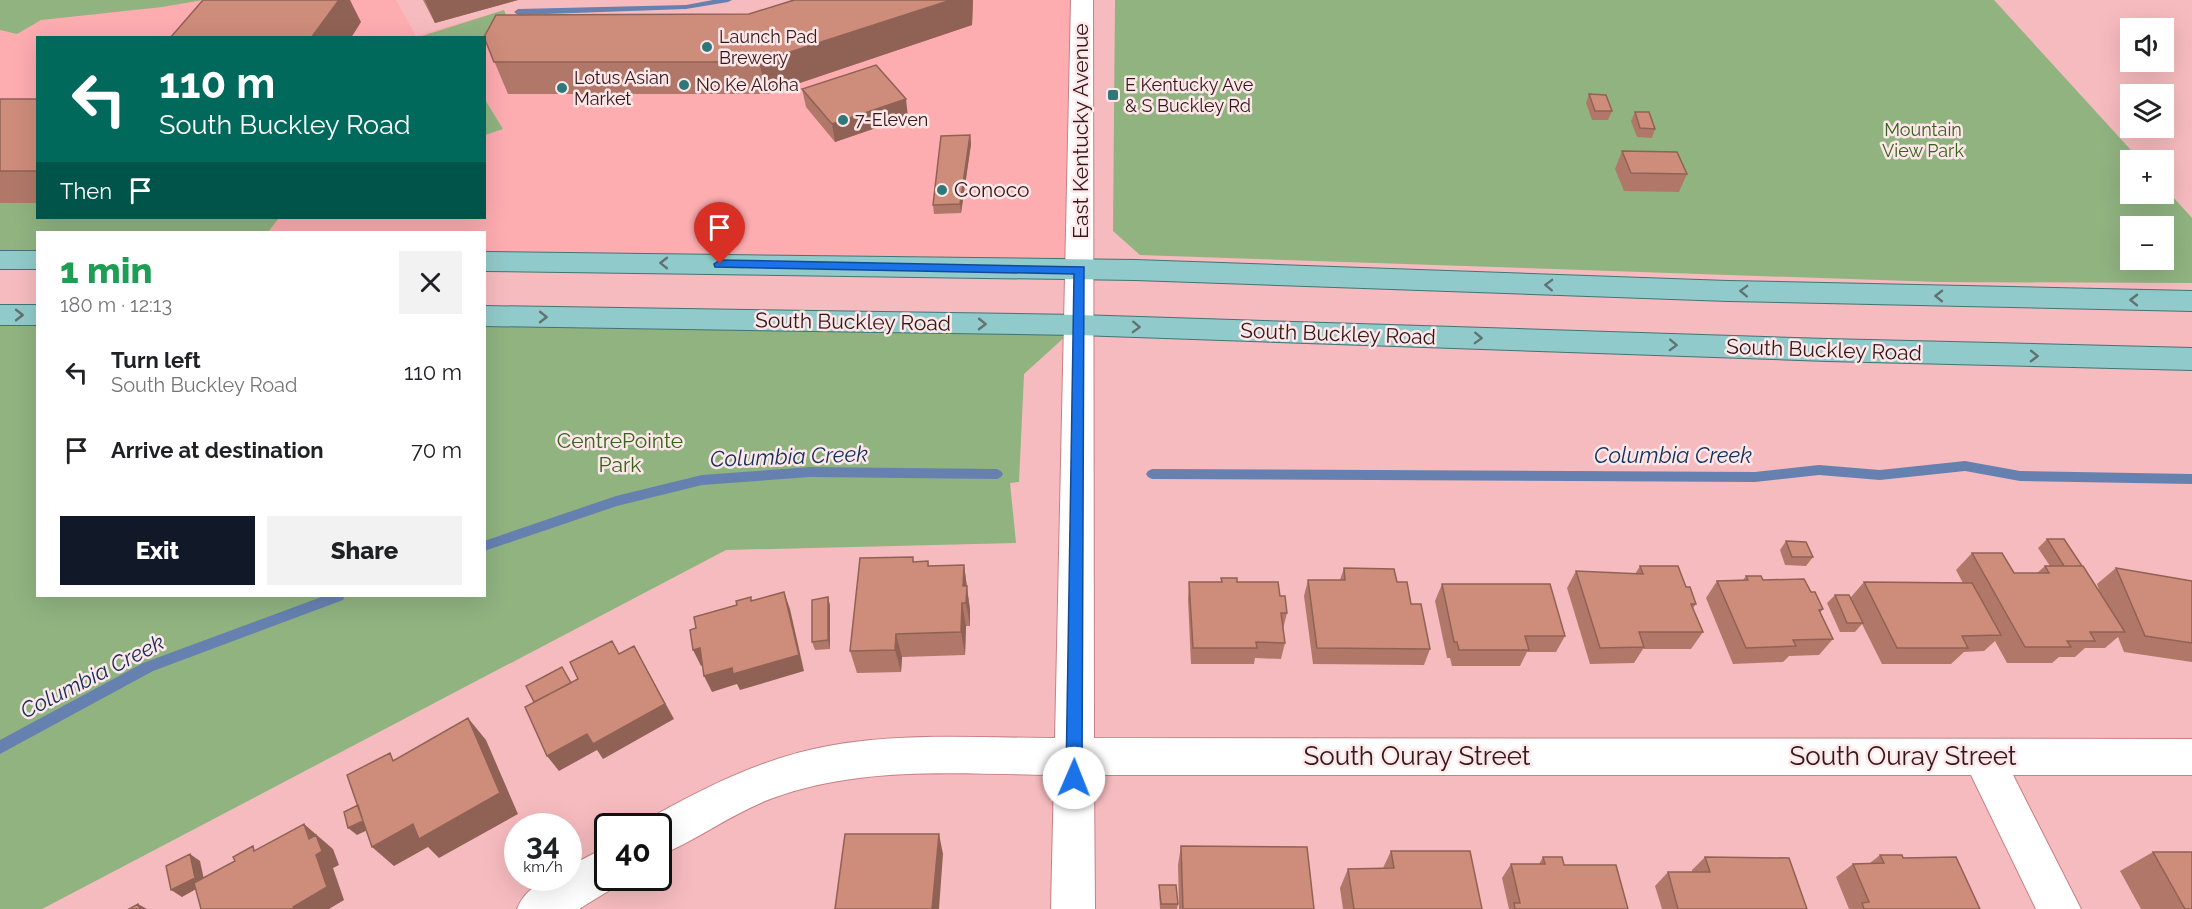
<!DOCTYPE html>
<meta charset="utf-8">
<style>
:root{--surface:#fff;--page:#f2f2f2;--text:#202124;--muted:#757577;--accent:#111827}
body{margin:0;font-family:Raleway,sans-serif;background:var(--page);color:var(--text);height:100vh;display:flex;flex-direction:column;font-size:22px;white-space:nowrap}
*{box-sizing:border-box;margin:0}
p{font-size:20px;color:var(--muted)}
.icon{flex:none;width:33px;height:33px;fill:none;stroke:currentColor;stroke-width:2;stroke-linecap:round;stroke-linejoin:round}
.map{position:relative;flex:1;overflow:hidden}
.drawer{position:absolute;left:36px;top:231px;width:450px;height:366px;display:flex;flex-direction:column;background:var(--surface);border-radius:0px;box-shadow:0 6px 24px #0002}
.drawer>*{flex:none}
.guide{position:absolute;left:36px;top:36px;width:450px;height:183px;border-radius:0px;box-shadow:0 6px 24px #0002;background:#00695c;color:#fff;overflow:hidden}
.controls{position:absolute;left:2120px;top:18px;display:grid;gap:12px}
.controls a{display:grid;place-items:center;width:54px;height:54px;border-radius:0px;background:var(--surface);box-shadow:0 6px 24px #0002;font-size:30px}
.speed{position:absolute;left:504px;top:813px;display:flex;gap:12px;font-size:30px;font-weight:700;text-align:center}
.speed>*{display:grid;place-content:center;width:78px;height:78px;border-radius:50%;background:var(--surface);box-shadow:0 6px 24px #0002;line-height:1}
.speed small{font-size:15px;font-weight:400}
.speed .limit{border:3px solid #111;border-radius:9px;background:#fff;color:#111}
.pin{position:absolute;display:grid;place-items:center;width:51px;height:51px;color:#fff;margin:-62px -26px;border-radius:50% 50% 50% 0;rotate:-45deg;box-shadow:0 0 6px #0007}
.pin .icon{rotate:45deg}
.me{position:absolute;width:66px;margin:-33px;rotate:1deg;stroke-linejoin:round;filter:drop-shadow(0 0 4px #0008)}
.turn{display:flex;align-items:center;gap:21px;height:126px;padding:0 24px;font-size:27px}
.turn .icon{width:78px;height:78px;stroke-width:2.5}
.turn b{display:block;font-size:42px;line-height:51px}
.then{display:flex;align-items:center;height:57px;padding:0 24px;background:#0003;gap:12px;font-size:22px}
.round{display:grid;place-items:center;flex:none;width:63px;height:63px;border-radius:0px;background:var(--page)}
.summary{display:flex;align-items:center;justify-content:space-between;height:102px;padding:0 24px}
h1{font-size:36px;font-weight:800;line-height:45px;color:#1e9e55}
.cta{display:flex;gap:12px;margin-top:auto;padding:12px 24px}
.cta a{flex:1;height:69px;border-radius:0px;background:var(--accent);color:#fff;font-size:24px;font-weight:800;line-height:69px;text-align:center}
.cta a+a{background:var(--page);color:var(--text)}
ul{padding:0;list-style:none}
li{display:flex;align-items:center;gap:18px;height:78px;padding:0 24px}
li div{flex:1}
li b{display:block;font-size:22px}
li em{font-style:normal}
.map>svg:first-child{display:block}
.built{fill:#fdacb0;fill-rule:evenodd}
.green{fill:#90b380;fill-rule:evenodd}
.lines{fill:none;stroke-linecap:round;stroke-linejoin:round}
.stream{fill:#6681b0;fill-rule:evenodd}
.minor-casing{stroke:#c68185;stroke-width:2}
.major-casing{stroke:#417476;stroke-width:2}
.minor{fill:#fff;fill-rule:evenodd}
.major{fill:#91caca;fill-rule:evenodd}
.wall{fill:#b17869}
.shaded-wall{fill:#906255}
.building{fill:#ce8c7a;stroke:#906255;stroke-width:1.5}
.oneway{stroke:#627172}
.route{fill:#1a73e8;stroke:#114b97;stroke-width:1.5}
.poi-dot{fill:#2e7879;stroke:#fee7e8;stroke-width:2}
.labels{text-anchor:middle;stroke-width:5;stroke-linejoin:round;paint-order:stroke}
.far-poi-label{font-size:18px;fill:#33181a;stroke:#fee7e8;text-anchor:start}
.far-park-label{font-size:18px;fill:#36631b;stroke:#fee7e8}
.street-label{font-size:21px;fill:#33181a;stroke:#fee7e8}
.poi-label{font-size:21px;fill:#33181a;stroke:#fee7e8;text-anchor:start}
.park-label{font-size:21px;fill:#36631b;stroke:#fee7e8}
.water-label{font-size:22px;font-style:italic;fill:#0f305b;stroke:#fee7e8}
.near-street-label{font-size:26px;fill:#33181a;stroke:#fee7e8}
</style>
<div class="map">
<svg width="2192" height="909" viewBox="0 0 2192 909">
<rect width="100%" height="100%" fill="#f6bbbe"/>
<path class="built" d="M0,0H396L416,36L504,10L508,21L765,20L829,0H1082L1080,270L485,262L484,232H38L0,260ZM38,38H484V218H38Z"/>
<path class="green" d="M0,0H203L162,7L41,20L17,34L0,30Z
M1115,0H1994L2140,160H2130V194H2163V186L2192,218V283L1939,282L1140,255L1113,231ZM2130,226H2163V260H2130Z
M504,10L508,21L772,30L508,31L485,41L484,38H416Z
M484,98L503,129L485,135H484Z
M0,203H37L38,218H279L268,232H38L37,260H0Z
M0,315H37L38,596H484L485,317L1078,325L1024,374L1019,482L1010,483L1016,543L726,550L42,909H0Z"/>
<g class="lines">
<path class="stream" d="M713,0H732L728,2L686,9L518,15L514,12L518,9L686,5Z
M1965,461L2020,471L2192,474V484L2020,481L1965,471L1880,480L1819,475L1755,482L1152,479L1148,477L1146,474L1148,471L1152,469L1755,472L1819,465L1880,470Z
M810,467L997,469L1001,471L1003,474L1001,477L997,479L810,477L702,485L617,506L484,551V541L616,496L702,475Z
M324,596H345L343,600L153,671L0,754V740L143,663Z"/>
<defs>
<path id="minor" d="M1071,0H1093L1094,738L2192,739V775H2013L2081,909H2036L1971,775H1094L1095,909H1051L1054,775C961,774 862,765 773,798C732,813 698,840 658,856V826H641L643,822C701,789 762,758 828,746C902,732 980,738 1055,738Z
M608,846V878H625L623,882L579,909H517C526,887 545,878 568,878V867Z"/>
<path id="major" d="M0,251H38V269H0Z
M484,252L1135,260L1728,281L2192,291V311L1728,301L1135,280L484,271Z
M0,305H38V325H0Z
M484,306L1078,315L1827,339L2192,348V370L1827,361L1078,335L484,326Z"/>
</defs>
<use href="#minor" class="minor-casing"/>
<use href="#major" class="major-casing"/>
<use href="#minor" class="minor"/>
<use href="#major" class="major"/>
</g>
<path class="wall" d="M423,0H518L435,23Z
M794,0H973L972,25L767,94H508L484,37L749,14Z
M802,89L908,117L835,142L806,107Z
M1589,94L1612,111L1608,120H1592L1586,103Z
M0,99H38V203H0Z
M1635,112L1655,129L1652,138L1637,137L1631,121Z
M970,135L971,144L961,213L934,214L933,205Z
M1622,151L1687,174L1679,192L1624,191L1615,169Z
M2047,539L2100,593L2097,584L2116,568L2192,581V662L2124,652L2118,637L2105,648H2085L2075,657H2059L2052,663H2007L1995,641L1984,651L1964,652L1951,664H1882L1862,624L1855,632H1840L1827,603L1835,595L1851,597L1864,582L1963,583L1956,570L1972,553L2014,573H2037L2045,566H2050L2038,548Z
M1786,541L1813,557L1806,566L1785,565L1780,550Z
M928,561L929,566L964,565L970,610V626H966L965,655L902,657L901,672L857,673L850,651L914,562Z
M1640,566L1696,604L1693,608L1703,632L1691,649H1643L1634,663L1590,664L1567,588L1576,571L1635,574Z
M1344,568L1397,582L1411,604L1430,649L1424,665L1313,664L1304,596L1308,580H1340Z
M1746,576L1811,592L1823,609L1820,613L1833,639L1819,655L1789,656L1783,662L1733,664L1706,598L1717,581L1743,580Z
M1221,578L1237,582L1280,596L1287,613L1283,629L1285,643L1281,659L1255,658L1254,664H1191L1188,599L1189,582H1221Z
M1442,584L1565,636L1556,652H1527L1520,666H1452L1450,658H1447L1435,601Z
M828,597L830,606V649L815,650L812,642Z
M1181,846L1314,909H1179L1178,865Z
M1391,851L1482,909H1343L1340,888L1348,869L1383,868Z
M2153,852L2192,909H2141L2120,871Z
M1880,855L1903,858L1980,909H1849L1836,877L1853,864L1870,863Z
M1543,857L1564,865L1628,909H1509L1502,878L1511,864H1539Z
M1705,857L1807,909H1662L1655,886L1668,872H1692V870Z
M1159,885L1178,904L1177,909H1160L1159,891Z"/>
<path class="shaded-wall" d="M339,0H350L361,22L351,38H311Z
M425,0H518L435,23Z
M951,0H973L972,25L767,94L759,62Z
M906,99L908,117L835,142L832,124Z
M970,135L971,144L961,213L960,204Z
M964,565L970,610V626L963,586Z
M784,592L790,609L804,671L740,690L737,684L712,692L704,676Z
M828,597L830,606V649L828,640Z
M962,603L966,626L965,655L961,632Z
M896,634L902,657L901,672L895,650Z
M634,646L674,719L603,759L597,750L559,771L547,756Z
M700,648L707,664L701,666L693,650Z
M468,718L486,740L518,814L439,858L428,847L394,866L372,847Z
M368,819L376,826L357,835L348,828Z
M304,824L333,849L339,865L333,868L344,900L329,909H294L293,907L316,855Z
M939,834L943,854L939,909H932Z
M190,854L200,861L205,884L182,897L171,890Z
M138,904L147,909H140Z"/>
<path class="building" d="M203,0H339L311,38H170Z
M794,0H951L759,62H494L484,37L496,15L749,14Z
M876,65L906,99L832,124L802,89Z
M1589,94L1606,95L1612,111H1595Z
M0,99H38V171H0Z
M1635,112H1649L1655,129L1640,128Z
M970,135L960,204L933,205L941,136Z
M1622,151L1677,152L1687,174L1631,173Z
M2047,539H2064L2082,566H2064Z
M1786,541L1806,542L1813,557H1792Z
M1972,553H2002L2014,573H2049L2045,566H2083L2125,632H2090L2095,641H2067L2071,647H2025Z
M913,557V562L928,561V566L964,565L963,586H967L966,603H962L961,632L896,634L895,650L850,651L860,558Z
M1640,566H1678L1686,587H1690L1696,604H1691L1703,632H1639L1644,647L1600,648L1576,571L1643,574Z
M1344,568L1394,569L1397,582H1407L1411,604H1421L1430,649L1317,648L1308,580H1345Z
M2116,568L2192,581V643L2145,636Z
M1746,576H1761L1763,580L1804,579L1811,592H1815L1823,609L1819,610L1833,639L1793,640L1796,646L1746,648L1717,581L1748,580Z
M1221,578H1237V582H1278L1280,596H1285L1287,613H1281L1285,643L1256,642L1257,648H1193L1189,582H1222Z
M1864,582L1972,583L2001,635L1962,636L1968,648H1897Z
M1442,584H1550L1565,636H1525L1529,650H1459L1457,642H1454Z
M784,592L799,655L733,674L732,668L704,676L700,648L693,650L690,630L696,628L694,617L737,605L736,601L751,597V601Z
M1835,595H1849L1863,623H1847Z
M828,597V640L812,642V600Z
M612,641L619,654L634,646L665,704L593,744L587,734L547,756L525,707L578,679L570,662Z
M562,667L571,683L534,702L526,686Z
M468,718L500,793L419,839L413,824L372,847L347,775L390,753L393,761Z
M358,805L363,821L348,828L344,812Z
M304,824L309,839L316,835L322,851L316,855L327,887L293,907L294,909H201L194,883L235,861L233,857L253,846L254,851Z
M845,834H939L932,909H835Z
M1181,846L1307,847L1314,909H1183Z
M1391,851H1470L1482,909H1354L1348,869L1394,868Z
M2153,852H2192V909H2185Z
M190,854L195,878L171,890L166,866Z
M1880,855H1902L1903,858L1956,857L1980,909H1864L1862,903L1869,902L1853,864L1884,863Z
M1543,857H1562L1564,865H1616L1628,909H1515L1514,903H1520L1511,864H1545Z
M1705,857L1789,858L1807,909H1678L1668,872H1710Z
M1159,885H1176L1178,904H1161Z
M138,904L140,909H129Z"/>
<defs><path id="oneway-chevron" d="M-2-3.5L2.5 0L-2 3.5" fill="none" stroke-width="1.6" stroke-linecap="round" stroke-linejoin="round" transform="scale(1.5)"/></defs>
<g class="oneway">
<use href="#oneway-chevron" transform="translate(664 263) rotate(-179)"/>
<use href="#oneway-chevron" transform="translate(1549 285) rotate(-178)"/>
<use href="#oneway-chevron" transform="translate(1744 291) rotate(-178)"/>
<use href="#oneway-chevron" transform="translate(1939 296) rotate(-179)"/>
<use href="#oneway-chevron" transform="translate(2134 300) rotate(-179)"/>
<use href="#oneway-chevron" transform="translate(19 315)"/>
<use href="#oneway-chevron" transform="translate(543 317) rotate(1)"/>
<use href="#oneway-chevron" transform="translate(982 324) rotate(1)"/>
<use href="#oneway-chevron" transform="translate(1136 327) rotate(2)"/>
<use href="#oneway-chevron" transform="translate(1478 338) rotate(2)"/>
<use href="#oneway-chevron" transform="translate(1673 345) rotate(2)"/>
<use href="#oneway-chevron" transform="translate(2034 356) rotate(1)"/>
</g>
<path class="route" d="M720,260L1084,267L1082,778L1080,783L1074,785L1068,783L1066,778L1074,274L715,267L714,264Z"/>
<g class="poi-dot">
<circle cx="707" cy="47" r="6"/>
<circle cx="684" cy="85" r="6"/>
<circle cx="562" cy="88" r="6"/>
<rect x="1107" y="89" width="12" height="12" rx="3"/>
<circle cx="843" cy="120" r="6"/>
<circle cx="942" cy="190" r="6"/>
</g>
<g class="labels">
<g class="far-poi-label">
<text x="719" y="43">Launch Pad<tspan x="719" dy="21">Brewery</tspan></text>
<text x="574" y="84">Lotus Asian<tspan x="574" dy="21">Market</tspan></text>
<text x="696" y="91">No Ke Aloha</text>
<text x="1125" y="91">E Kentucky Ave<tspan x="1125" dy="21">&amp; S Buckley Rd</tspan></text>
<text x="855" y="126">7-Eleven</text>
</g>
<g class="far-park-label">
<text x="1923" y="136">Mountain<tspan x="1923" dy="21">View Park</tspan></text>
</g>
<g class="street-label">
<text transform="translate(1081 131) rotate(-90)" y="7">East Kentucky Avenue</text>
<text transform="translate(853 322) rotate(1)" y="7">South Buckley Road</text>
<text transform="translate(1338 334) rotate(2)" y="7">South Buckley Road</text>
<text transform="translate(1824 350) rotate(2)" y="7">South Buckley Road</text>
</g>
<g class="poi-label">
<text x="954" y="197">Conoco</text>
</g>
<g class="park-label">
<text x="620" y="448">CentrePointe<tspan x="620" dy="24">Park</tspan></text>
</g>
<g class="water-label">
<text x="1673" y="463">Columbia Creek</text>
<text transform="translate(789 456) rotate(-2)" y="8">Columbia Creek</text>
<text transform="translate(92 676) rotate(-27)" y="8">Columbia Creek</text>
</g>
<g class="near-street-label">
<text x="1417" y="765">South Ouray Street</text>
<text x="1903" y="765">South Ouray Street</text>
</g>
</g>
</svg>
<div class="controls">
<a><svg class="icon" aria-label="sound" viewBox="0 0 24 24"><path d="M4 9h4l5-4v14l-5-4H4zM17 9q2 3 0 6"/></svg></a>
<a><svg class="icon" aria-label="layers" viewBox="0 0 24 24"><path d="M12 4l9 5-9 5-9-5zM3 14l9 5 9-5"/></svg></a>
<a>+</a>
<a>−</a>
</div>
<div class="speed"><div>34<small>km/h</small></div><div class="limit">40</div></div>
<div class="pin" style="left:720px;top:264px;background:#d93025"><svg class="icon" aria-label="arrive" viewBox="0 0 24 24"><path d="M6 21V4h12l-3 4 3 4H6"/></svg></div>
<svg class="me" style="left:1074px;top:778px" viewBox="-20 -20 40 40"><circle r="19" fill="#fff"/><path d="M0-13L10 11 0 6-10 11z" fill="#1a73e8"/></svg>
<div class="guide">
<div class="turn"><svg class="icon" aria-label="left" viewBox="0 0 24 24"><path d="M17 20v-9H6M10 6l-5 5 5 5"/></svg><div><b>110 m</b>South Buckley Road</div></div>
<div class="then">Then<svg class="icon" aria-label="arrive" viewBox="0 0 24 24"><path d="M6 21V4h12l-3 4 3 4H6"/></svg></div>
</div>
<section class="drawer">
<div class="summary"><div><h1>1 min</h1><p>180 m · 12:13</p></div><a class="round"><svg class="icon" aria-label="close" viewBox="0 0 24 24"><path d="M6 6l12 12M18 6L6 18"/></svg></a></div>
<ul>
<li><svg class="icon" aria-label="left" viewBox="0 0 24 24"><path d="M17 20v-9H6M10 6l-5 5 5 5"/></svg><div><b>Turn left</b><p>South Buckley Road</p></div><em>110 m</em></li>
<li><svg class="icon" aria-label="arrive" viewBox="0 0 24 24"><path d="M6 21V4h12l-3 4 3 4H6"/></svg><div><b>Arrive at destination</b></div><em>70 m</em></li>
</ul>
<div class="cta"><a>Exit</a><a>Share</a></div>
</section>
</div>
